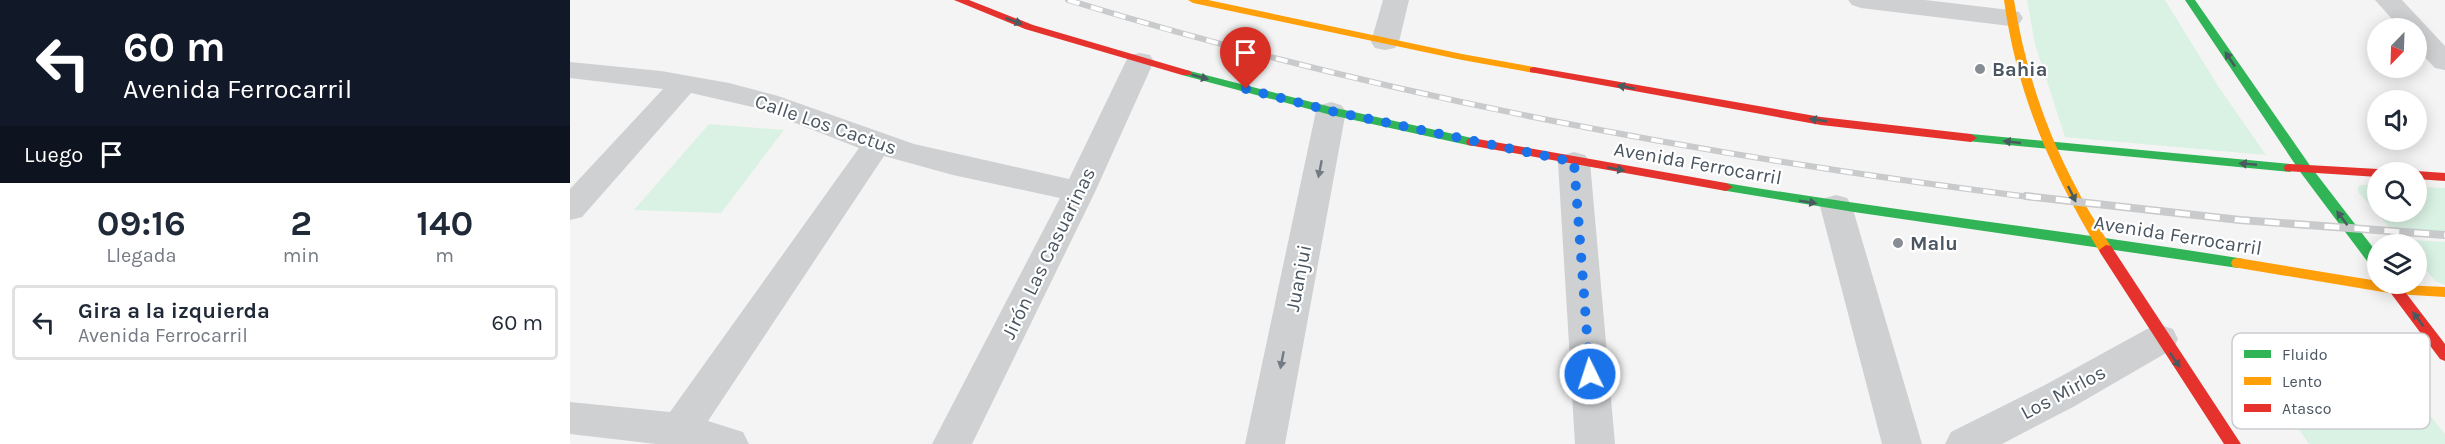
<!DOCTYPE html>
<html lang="es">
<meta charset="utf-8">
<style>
:root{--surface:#fff;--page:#f2f2f3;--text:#1f2937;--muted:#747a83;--line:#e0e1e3}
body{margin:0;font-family:Karla,sans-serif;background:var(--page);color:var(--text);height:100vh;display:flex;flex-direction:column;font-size:22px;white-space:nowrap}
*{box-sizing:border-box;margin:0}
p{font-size:20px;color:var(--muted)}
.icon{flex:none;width:33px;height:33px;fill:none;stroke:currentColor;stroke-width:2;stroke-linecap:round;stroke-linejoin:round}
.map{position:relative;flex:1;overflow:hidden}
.side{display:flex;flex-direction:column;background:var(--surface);width:570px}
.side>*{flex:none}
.guide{background:#111827;color:#fff;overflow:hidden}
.needle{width:39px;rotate:203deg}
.buttons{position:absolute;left:1797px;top:18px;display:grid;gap:12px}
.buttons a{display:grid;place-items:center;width:60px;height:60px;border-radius:50%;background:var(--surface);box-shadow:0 3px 15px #0003;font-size:30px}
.pin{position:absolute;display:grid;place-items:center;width:51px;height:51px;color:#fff;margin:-62px -26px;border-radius:50% 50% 50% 0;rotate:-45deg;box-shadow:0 0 6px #0007}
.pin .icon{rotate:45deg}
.me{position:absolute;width:66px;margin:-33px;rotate:356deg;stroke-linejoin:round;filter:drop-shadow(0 0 4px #0008)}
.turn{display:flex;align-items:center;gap:21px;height:126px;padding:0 24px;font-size:27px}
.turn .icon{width:78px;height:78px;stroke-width:2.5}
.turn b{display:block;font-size:42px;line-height:51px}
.then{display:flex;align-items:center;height:57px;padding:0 24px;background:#0003;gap:12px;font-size:22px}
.eta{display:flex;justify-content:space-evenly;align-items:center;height:102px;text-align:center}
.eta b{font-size:36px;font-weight:700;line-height:42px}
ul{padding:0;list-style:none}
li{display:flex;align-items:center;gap:18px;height:75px;margin:0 12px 9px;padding:0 12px;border:3px solid var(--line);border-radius:6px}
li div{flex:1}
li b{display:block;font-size:22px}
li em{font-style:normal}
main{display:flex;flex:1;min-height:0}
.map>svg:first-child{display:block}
.green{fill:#d9f2e3}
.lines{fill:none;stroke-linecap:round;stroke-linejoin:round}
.street{fill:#ced0d2;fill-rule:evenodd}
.fast{fill:#30b455;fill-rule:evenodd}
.slow{fill:#ff9f0a;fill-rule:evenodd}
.jam{fill:#e5322d;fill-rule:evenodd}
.rail-far1-casing{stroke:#c9cacc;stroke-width:6}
.rail-casing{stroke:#c9cacc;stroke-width:8}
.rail-far1{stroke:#fff;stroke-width:4;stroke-dasharray:12;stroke-linecap:butt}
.rail{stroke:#fff;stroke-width:5;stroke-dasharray:15;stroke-linecap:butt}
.oneway{fill:#495b60}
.oneway2{fill:#727b83}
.route{stroke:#1a73e8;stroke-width:10;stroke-dasharray:0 18}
.poi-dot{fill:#868d94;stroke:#fff;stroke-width:2}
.labels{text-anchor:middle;stroke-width:4.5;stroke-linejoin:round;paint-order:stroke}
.poi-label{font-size:20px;font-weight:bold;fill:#4a5661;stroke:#fff;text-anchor:start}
.street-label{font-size:20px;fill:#4a5661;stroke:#fff}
.key{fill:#fff;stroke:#c9ccd0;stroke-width:1.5}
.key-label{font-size:16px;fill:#4a5661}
</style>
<main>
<section class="side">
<div class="guide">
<div class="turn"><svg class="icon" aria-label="left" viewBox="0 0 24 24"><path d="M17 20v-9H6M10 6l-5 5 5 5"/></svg><div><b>60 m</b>Avenida Ferrocarril</div></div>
<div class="then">Luego<svg class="icon" aria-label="arrive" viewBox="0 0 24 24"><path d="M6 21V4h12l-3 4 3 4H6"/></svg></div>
</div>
<div class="eta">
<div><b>09:16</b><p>Llegada</p></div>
<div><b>2</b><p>min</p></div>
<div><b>140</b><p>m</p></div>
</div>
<ul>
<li><svg class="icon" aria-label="left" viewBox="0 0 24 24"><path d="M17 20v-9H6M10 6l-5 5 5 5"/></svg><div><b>Gira a la izquierda</b><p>Avenida Ferrocarril</p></div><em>60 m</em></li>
</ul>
</section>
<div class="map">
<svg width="1875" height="444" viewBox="0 0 1875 444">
<rect width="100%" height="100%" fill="#f4f4f4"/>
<path class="green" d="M1457,0H1595L1648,86L1696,155L1495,137L1465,44Z
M139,124L214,130L151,213L64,210Z
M1790,185H1807L1808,212H1846L1847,187L1875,188V232L1822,230L1788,192V188Z
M1829,239L1875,242V285L1865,281L1847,259L1846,244H1834Z
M1797,336L1875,434V444H1739L1667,338Z"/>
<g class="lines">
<path class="street" d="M813,0H839L829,42L825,48L815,50L805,48L801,42Z
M1278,0H1355L1440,10L1449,12L1453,18L1449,24L1440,26L1291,8L1282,5Z
M1805,0H1832L1875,46V70L1865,68L1846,48V28H1830Z
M570,53L580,55L584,61L525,192L402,444H362L490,198L383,175L314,156L138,421L173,432L179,444H86L0,434V402L100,412L289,148L187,108L121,93L12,217L0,220V189L93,89L0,78V62L91,71L159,83L208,96L344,144L499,179L556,61L560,55Z
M761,102L771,105L776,111L715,444H675L746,111L751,105Z
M1004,152L1015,155L1020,162L1045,444H1005L988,162L993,155Z
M1266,195L1277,198L1282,206L1352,444H1312L1250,206L1255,198Z
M1590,325L1603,329L1608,339L1603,349L1503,407L1432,444H1375L1381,432L1475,385L1577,329Z"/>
<path class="fast" d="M1615,0H1625L1741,167L1808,254V270L1803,269L1731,173Z
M616,70L761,107L902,138L908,142L902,146L761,115L612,75V71Z
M1401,134L1720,164L1726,168L1720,172L1397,141L1395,138L1397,135Z
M1156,183C1326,211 1498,231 1668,258L1673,259L1675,263L1673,267L1668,268L1284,212L1151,190L1149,187Z"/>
<path class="slow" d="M618,0H638L892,54L964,67L970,70L964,73L892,60L623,3Z
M1434,0H1444C1455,68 1475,130 1508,191C1518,211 1531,230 1543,250L1541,254H1531C1481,172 1447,95 1434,0Z
M1668,258L1808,281V284L1875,287V297L1825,294L1663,267L1661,263L1663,259Z"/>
<path class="jam" d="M384,0H399L463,25L620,71L622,73L620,75H612L455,29Z
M964,67L1251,117L1401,134L1407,138L1401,142L1251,125L960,72V68Z
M902,138L1156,183L1163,187L1156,191L898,145L896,142L898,139Z
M1720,164L1808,169L1814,172H1808V177L1715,171L1714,168L1715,165Z
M1846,171L1875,173V181L1846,179V172H1841Z
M1536,245L1541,246L1671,444H1654L1531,254L1529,250Z
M1814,284H1829L1875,344V361L1870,359Z"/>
<defs>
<path id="rail-far1" d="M498,0C813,97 1141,157 1467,198"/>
<path id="rail" d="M1456,196L1670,220L1875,235"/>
</defs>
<use href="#rail-far1" class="rail-far1-casing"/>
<use href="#rail" class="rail-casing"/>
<use href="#rail-far1" class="rail-far1"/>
<use href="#rail" class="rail"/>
</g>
<defs><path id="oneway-solid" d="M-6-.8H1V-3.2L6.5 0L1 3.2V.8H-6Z" transform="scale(1.5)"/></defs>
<g class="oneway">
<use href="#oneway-solid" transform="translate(444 21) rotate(21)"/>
<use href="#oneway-solid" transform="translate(1660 59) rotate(-124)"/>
<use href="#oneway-solid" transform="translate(630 77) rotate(15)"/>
<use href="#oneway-solid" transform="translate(1056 87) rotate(-170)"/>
<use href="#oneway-solid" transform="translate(1248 120) rotate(-172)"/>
<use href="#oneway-solid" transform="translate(1442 142) rotate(-174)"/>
<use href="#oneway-solid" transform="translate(1678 164) rotate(-175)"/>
<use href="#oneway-solid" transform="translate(1046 169) rotate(10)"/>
<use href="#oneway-solid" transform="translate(1502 194) rotate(64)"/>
<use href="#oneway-solid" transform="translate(1238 202) rotate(9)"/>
<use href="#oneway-solid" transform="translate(1772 218) rotate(-127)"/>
<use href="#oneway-solid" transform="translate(1848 319) rotate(-127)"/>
<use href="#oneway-solid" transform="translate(1605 360) rotate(55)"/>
</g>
<g class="oneway2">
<use href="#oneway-solid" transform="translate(750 169) rotate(101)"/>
<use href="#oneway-solid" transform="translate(712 360) rotate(101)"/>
</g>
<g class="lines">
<path class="route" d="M676,89L761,111L1004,162L1020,374"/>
</g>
<g class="poi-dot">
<circle cx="1410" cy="69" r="6"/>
<circle cx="1328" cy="243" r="6"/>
</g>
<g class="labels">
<g class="poi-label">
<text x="1422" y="76">Bahia</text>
<text x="1340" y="250">Malu</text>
</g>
<g class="street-label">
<text transform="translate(256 124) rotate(19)" y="7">Calle Los Cactus</text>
<text transform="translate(1128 163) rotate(10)" y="7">Avenida Ferrocarril</text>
<text transform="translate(1608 235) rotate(9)" y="7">Avenida Ferrocarril</text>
<text transform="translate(478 253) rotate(-64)" y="7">Jirón Las Casuarinas</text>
<text transform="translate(728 278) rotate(-79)" y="7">Juanjui</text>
<text transform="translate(1493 392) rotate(-28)" y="7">Los Mirlos</text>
</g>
</g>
<rect x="1662" y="333" width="198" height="96" rx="9" class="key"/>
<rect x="1674" y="350" width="27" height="8" fill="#30b455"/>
<rect x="1674" y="377" width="27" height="8" fill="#ff9f0a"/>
<rect x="1674" y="404" width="27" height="8" fill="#e5322d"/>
<g class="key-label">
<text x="1712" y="360">Fluido</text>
<text x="1712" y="387">Lento</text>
<text x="1712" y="414">Atasco</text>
</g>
</svg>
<div class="buttons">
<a><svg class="needle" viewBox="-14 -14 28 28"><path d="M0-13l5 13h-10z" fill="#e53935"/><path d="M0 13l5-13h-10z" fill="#747a83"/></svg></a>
<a><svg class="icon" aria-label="sound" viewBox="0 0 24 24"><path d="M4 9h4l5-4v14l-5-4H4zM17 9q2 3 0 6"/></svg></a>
<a><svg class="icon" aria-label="search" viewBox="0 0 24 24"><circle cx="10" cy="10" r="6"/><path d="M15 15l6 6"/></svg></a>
<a><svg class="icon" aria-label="layers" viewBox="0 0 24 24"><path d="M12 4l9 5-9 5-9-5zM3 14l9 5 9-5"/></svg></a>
</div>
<div class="pin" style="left:676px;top:89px;background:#d93025"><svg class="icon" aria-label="arrive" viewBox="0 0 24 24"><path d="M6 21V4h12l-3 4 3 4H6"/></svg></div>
<svg class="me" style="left:1020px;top:374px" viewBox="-20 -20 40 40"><circle r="17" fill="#1a73e8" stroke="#fff" stroke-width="3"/><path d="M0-11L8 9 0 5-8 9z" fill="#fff"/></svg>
</div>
</main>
